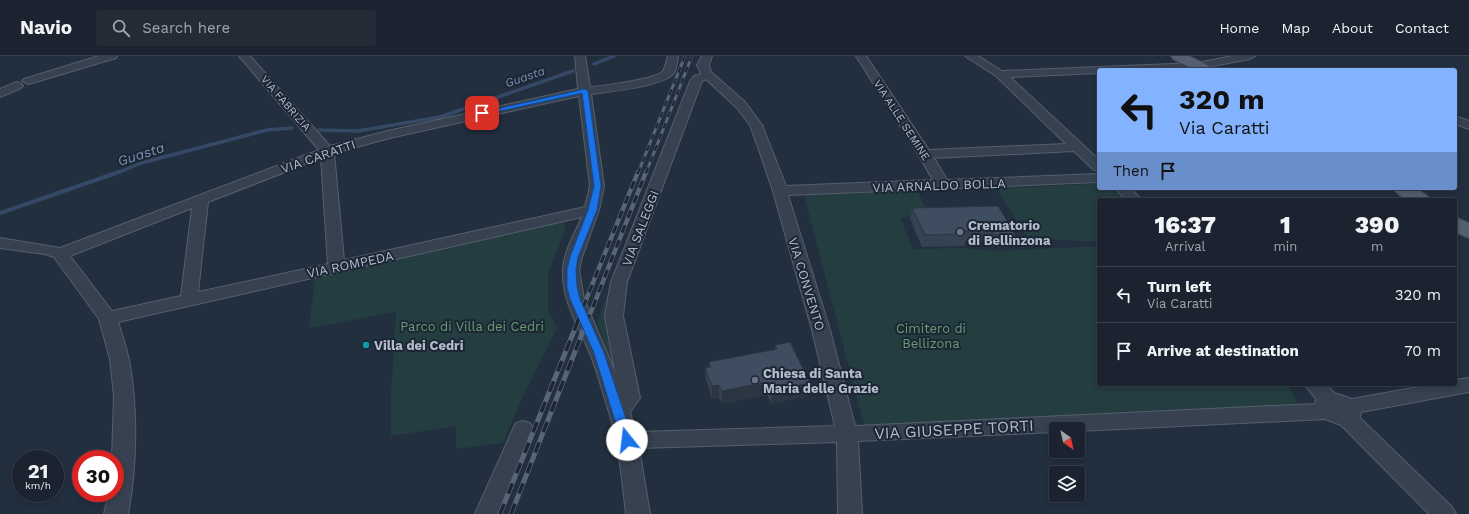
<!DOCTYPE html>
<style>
:root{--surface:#1a232f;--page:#232b37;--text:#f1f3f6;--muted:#9fa4aa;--line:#38404b}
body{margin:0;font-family:"Work Sans",sans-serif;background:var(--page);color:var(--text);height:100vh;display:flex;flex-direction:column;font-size:15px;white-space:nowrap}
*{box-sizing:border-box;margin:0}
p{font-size:13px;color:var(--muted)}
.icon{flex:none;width:22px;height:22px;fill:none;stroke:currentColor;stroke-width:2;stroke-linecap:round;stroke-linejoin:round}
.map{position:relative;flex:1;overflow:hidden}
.side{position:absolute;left:1097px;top:142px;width:360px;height:188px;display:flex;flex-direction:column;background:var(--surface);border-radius:4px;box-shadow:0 2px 6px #0003,0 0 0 1px var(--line)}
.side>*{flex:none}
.guide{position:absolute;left:1097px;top:12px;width:360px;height:122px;border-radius:4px;box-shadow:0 2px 6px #0003,0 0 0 1px var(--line);background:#83b3ff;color:#111;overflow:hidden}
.needle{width:26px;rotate:146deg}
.fabs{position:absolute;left:1049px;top:366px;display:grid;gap:8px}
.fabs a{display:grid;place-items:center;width:36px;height:36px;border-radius:4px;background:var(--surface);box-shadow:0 2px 6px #0003,0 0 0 1px var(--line);font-size:20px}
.speed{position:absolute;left:12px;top:394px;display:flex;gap:8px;font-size:20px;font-weight:700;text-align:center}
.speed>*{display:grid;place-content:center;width:52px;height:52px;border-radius:50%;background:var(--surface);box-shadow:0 2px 6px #0003,0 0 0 1px var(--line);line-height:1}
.speed small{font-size:10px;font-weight:400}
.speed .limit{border:6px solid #d22;background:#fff;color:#111}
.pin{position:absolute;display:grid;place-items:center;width:34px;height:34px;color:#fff;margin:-17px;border-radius:8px;box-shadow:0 2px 6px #0006}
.me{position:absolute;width:44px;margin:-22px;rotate:344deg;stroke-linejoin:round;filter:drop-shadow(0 0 3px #0008)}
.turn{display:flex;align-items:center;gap:14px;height:84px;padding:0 16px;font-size:18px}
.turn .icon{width:52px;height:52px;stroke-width:2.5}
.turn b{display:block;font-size:28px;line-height:34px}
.then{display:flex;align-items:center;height:38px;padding:0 16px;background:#0003;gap:8px;font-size:15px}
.eta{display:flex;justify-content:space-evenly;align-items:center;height:68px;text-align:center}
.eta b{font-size:24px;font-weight:800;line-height:28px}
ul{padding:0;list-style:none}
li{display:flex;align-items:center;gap:12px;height:56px;padding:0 16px;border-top:1px solid var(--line)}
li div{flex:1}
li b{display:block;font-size:15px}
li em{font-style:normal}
header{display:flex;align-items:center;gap:24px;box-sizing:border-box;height:56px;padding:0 20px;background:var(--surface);border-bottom:1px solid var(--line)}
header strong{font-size:19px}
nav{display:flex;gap:22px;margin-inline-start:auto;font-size:14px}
.search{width:280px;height:36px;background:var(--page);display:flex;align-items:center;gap:10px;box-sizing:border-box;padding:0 14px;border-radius:4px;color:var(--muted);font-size:15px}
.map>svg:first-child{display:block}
.green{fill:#243d40}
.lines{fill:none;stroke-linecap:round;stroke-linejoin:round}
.stream-far1{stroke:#354967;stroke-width:3.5}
.stream{stroke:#354967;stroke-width:4}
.minor-casing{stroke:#555f6d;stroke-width:2}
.primary-casing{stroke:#404a58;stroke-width:2}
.minor{fill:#37414f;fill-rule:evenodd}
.primary{fill:#54606f;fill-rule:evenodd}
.rail-far2-casing{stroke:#586576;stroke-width:3}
.rail-far1-casing{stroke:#586576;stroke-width:4.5}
.rail-casing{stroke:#586576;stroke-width:5}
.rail-far2{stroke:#1c2634;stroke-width:2;stroke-dasharray:6;stroke-linecap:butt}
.rail-far1{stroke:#1c2634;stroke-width:3;stroke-dasharray:8;stroke-linecap:butt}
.rail{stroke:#1c2634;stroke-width:3.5;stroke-dasharray:11;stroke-linecap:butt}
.wall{fill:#354252}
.shaded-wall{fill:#2b3642}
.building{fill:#3e4d5f;stroke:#2b3642}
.route{fill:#1a73e8;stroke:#114b97}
.worship-dot{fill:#6b7280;stroke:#1c2634;stroke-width:1.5}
.culture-dot{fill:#0f9aa8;stroke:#1c2634;stroke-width:1.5}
.labels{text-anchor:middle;stroke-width:4;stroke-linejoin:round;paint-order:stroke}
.far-street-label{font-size:11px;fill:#b2bcca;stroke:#1c2634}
.far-water-label{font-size:12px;font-style:italic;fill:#7891b3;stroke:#1c2634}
.street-label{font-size:13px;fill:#b2bcca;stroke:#1c2634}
.poi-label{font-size:13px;font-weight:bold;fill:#b2bcca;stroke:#1c2634;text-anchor:start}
.park-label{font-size:13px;fill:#689d74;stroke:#1c2634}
.water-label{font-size:14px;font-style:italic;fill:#7891b3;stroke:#1c2634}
.near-street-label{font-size:16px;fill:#b2bcca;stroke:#1c2634}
</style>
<header>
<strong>Navio</strong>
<div class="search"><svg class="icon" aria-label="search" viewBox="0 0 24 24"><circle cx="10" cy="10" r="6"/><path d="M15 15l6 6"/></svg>Search here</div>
<nav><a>Home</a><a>Map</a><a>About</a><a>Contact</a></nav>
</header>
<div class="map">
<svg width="1469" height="458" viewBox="0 0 1469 458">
<rect width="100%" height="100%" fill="#222f3f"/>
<path class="green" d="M1094,128L1099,129V132C1110,132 1116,136 1124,144H1099V185C1075,186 1052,182 1028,183L996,132Z
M917,135L929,159L900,162L913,193L962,192L996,195L1099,190V328H1286L1299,349L864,369L804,139Z
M551,165L562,166L566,173L548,216V253L557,272L523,340L503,387L456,393V370L391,380V339L396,256L309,272L315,222L334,215Z
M612,225L623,343L597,266Z"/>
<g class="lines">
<path class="stream-far1" d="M594,8L614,0
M319,74L358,75L440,61L573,15
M117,117L141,107L267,74L292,72"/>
<path class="stream" d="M0,157L119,116"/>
<defs>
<path id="minor" d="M99,0H117L116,2L32,27L28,28L22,25L24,23Z
M239,0H250L330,90L388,75L578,33L575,0H585L590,31C601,30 659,23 663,15C666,11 666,5 668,0H678C677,6 677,14 673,18C664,30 608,36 591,38L604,130L599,154L582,201L579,214L584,243L615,316L605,260L611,226L690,25L694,20L701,18L697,9L702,0H712L709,9L711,16L745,46L762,69L786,130L933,124L918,98L856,0H866L929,94L1066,88L996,20L965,0H978L1002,15L1197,7L1233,0H1255L1250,3L1197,13L1099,14V17L1010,21L1099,104V115L1094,114L1074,95L934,102L947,124L1099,118V126L788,139L830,274L855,370L1315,348L1316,343L1304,328H1326L1334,337L1352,343L1435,328H1455V324L1469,322V336L1361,356L1360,362L1452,451L1456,458H1429L1341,369L1325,363L1078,375V373H1056V376L858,385L862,458H838L837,386L639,392L650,458H626C622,423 619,387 608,353C602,334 597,314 589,295C578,270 562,244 563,215C563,197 575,177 582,161L118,266C122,278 126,291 129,304C138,352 137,410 128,458H104L109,437H115V403H112L114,340L110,303L99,263L54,201L45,198L0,192V182L60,192L319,94ZM706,23L737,52L750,69L759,94L773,135L812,274L835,370L635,376L630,356L640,342L623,260L627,226L702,25ZM579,40L590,130L585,151L344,204L334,97L390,82ZM321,102L328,208L198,236L208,146ZM192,152L181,240L112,255L70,200Z
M17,26L21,28L23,30L21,32L0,41V33Z
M1455,60L1469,65V73L1455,68Z
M1115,132H1130L1142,144H1126Z
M523,365L530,367L533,373L499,458H475L513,373L516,367Z"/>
<path id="primary" d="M1171,0H1189L1211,11L1213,14H1195L1173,3Z
M1393,132C1407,132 1421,131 1431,144C1416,144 1402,146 1393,132Z
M1455,161L1469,167V182L1455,176Z"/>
</defs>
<use href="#minor" class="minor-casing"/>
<use href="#primary" class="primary-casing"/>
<use href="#minor" class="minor"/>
<use href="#primary" class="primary"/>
<defs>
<path id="rail-far2" d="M638,117L685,0
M646,117L692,0"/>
<path id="rail-far1" d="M577,266L638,116
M587,266L646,116"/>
<path id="rail" d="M500,458L578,265
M511,458L587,265"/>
</defs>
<use href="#rail-far2" class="rail-far2-casing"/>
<use href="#rail-far1" class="rail-far1-casing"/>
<use href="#rail" class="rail-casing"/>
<use href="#rail-far2" class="rail-far2"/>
<use href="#rail-far1" class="rail-far1"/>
<use href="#rail" class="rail"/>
</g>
<path class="wall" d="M912,152L1015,178L1012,190L992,191L988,185L965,186V190L922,191L910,163Z
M775,289L809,340L771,348L767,339L722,348L719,342L712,343L706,324L705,312L709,311V306L775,294Z"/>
<path class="shaded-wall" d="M768,326L767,339L722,348V335Z
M810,327L809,340L771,348L772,335Z
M719,329V342L712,343V330Z"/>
<path class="building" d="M998,150L1015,178L994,179L991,173L965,175L967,178L925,179L912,152Z
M790,286L810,327L772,335L768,326L722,335L719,329L712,330L705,312L711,311L709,306L777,293L775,289Z"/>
<path class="route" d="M585,33L588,35L601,130L597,154L578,201L576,214L577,231L580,243L604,297L633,384L631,387H623L621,384L594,297L570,243L567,231V214L570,201L588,154L594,130L582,37L482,59L479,57Z"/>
<g class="worship-dot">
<circle cx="960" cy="176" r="4"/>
<circle cx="755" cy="324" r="4"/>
</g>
<circle class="culture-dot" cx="366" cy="289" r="4"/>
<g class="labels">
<g class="far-street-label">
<text transform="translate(286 47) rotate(49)" y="4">VIA FABRIZIA</text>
<text transform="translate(902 64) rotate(57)" y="4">VIA ALLE SEMINE</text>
</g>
<g class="far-water-label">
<text transform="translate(525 21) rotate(-19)" y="4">Guasta</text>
</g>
<g class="street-label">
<text transform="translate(318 100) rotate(-19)" y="5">VIA CARATTI</text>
<text transform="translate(939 129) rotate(-2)" y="5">VIA ARNALDO BOLLA</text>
<text transform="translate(640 172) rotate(-69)" y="5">VIA SALEGGI</text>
<text transform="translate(350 208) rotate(-12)" y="5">VIA ROMPEDA</text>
<text transform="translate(807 228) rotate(73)" y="5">VIA CONVENTO</text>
</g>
<g class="poi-label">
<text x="968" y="174">Crematorio<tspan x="968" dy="15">di Bellinzona</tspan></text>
<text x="374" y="294">Villa dei Cedri</text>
<text x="763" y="322">Chiesa di Santa<tspan x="763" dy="15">Maria delle Grazie</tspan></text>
</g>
<g class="park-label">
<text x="472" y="275">Parco di Villa dei Cedri</text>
<text x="931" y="277">Cimitero di<tspan x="931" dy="15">Bellizona</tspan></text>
</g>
<g class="water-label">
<text transform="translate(141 98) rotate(-18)" y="5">Guasta</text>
</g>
<g class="near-street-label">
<text transform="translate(954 373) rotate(-3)" y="6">VIA GIUSEPPE TORTI</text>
</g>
</g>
</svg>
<div class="fabs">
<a><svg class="needle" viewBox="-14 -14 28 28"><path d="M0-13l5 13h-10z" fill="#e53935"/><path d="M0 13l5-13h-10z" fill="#9fa4aa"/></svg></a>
<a><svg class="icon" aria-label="layers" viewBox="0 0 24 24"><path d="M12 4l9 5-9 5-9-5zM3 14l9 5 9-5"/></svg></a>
</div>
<div class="speed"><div>21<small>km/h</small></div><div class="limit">30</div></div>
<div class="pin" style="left:482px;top:57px;background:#d93025"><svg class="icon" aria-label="arrive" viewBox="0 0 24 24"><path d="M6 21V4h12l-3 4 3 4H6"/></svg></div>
<svg class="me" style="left:627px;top:384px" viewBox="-20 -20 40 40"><circle r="19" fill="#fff"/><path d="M0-13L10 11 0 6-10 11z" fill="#1a73e8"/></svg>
<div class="guide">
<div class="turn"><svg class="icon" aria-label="left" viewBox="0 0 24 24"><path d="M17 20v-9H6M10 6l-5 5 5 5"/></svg><div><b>320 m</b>Via Caratti</div></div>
<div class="then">Then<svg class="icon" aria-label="arrive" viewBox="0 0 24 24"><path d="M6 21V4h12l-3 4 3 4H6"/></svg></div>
</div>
<section class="side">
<div class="eta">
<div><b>16:37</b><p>Arrival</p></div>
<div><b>1</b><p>min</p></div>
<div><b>390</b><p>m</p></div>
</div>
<ul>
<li><svg class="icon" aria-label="left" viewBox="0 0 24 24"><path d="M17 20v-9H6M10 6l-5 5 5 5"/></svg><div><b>Turn left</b><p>Via Caratti</p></div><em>320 m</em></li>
<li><svg class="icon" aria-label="arrive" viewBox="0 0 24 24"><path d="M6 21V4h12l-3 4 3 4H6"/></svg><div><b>Arrive at destination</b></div><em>70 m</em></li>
</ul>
</section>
</div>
